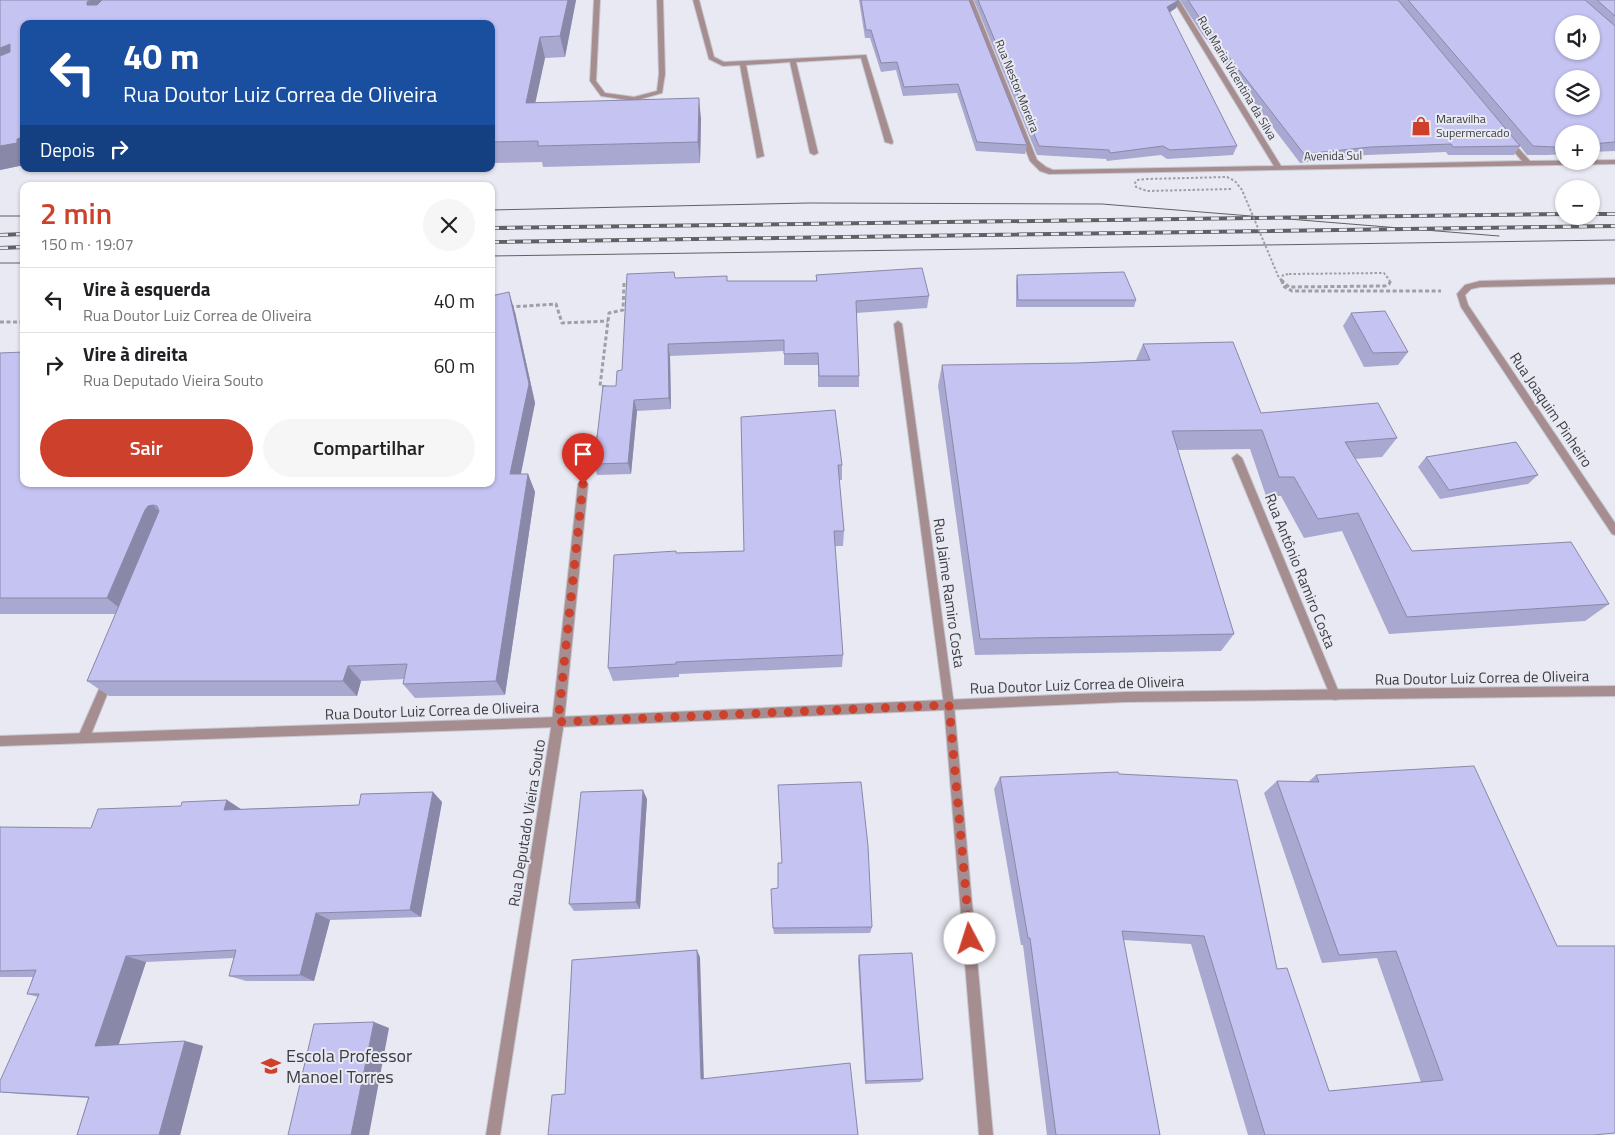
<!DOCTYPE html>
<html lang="pt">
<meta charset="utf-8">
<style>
:root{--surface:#fff;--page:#f6f6f6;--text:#202124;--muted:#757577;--line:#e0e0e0;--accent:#cd412c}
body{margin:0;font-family:"Titillium Web",sans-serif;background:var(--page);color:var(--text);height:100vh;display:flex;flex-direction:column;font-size:19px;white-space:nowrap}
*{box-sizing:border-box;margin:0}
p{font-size:16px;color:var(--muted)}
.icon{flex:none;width:28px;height:28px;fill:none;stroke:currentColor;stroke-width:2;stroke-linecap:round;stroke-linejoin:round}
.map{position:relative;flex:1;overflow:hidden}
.details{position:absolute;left:20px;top:182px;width:475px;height:305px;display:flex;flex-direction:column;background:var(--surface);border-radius:10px;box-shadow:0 1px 4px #0004}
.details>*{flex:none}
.banner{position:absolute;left:20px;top:20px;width:475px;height:152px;border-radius:10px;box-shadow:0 1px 4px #0004;background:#1a4fa0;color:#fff;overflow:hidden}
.buttons{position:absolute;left:1555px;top:15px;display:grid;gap:10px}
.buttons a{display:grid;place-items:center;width:45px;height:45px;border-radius:50%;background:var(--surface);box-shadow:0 1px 4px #0004;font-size:25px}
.pin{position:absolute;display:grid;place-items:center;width:42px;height:42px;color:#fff;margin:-51px -21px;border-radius:50% 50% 50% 0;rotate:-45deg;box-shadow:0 0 5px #0007}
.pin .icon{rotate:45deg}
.me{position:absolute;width:55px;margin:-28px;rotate:355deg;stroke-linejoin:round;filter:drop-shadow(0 0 4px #0008)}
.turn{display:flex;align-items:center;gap:18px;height:105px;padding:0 20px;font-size:22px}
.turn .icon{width:65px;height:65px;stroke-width:2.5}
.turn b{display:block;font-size:35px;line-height:42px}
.then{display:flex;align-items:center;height:48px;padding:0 20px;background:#0003;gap:10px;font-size:19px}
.round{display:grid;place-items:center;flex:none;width:52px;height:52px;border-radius:26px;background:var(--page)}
.overview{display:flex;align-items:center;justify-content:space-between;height:85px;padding:0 20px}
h1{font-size:30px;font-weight:600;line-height:38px;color:var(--accent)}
.action{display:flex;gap:10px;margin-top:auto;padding:10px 20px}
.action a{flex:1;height:58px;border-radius:30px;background:var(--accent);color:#fff;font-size:20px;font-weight:600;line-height:58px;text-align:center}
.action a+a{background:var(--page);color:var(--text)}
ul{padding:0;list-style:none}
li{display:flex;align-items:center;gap:15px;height:65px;padding:0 20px;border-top:1px solid var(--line)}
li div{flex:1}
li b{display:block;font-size:19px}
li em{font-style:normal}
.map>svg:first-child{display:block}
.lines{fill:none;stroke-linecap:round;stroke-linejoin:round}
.service-casing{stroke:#c6c7ce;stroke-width:2}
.minor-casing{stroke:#c6c7ce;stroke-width:2}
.tertiary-casing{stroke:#c6c7ce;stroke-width:2}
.path-far1{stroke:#9fa0a6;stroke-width:2;stroke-dasharray:2.5 2;stroke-linecap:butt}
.path{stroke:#9fa0a6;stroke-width:3;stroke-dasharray:4 2.5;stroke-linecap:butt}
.service{fill:#a58d90;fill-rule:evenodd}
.minor{fill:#a58d90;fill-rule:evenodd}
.tertiary{fill:#a58d90;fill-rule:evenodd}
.tram{stroke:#606165;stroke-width:1}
.rail-casing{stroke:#606165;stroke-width:4}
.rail{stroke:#e8e9f2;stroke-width:2.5;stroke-dasharray:8;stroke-linecap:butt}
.path-bridge-far1{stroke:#9fa0a6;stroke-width:2;stroke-dasharray:2.5 2;stroke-linecap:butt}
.path-bridge{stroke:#9fa0a6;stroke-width:3;stroke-dasharray:4 2.5;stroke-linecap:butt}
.wall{fill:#a9a8d0}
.shaded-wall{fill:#8a88a9}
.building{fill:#c5c3f2;stroke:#8a88a9;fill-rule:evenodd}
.route{stroke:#cd412c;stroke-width:9;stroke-dasharray:0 16.2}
.labels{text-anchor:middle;stroke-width:4;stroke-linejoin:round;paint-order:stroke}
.far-street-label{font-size:12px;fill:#3c3d40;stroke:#e8e9f2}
.far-poi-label{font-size:12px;fill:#3c3d40;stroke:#e8e9f2;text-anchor:start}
.street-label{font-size:15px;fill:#3c3d40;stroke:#e8e9f2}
.near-poi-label{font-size:18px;fill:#3c3d40;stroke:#e8e9f2;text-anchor:start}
</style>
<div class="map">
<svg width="1615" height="1135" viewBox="0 0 1615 1135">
<rect width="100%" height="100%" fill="#e8e9f2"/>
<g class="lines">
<defs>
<path id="service" d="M594,0H600L596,81L605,93L634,97L657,91L659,74L657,0H663L665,74L662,93L634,101L601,96L590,81Z
M693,0H699L714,57L724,62L866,55L893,142L892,144L885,142L861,58L796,62L818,153L814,155L810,153L790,62L746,65L764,156L757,158L740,65L723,66L709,59Z"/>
<path id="minor" d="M967,0H973L1037,160L1046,167L1053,170L1274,166L1173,0H1179L1281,166L1522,161L1505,141L1509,139L1511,140L1530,161L1615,160V164L1049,174L1040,171L1030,161Z
M898,321L902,324L954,705L993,1135H979L944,705L894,324Z
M1237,454L1242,458L1340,695L1339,699L1335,700L1331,699L1330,695L1232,458Z
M583,480L588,484L564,722L500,1135H486L552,722L578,484Z
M108,675L112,677L113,680L90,737L88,741L84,742L80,741L78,737L103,680L104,677Z"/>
<path id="tertiary" d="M1615,278V284L1480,287L1471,289L1465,295L1468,305L1615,523V535L1612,534L1461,307L1457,294L1465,285L1480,281Z
M1615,686V696L1125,702L558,727L0,746V736L558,717L1125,692Z"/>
</defs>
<use href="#service" class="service-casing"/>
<use href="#minor" class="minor-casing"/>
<use href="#tertiary" class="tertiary-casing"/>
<path class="path-far1" d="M1281,281L1283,275L1289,274"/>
<path class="path" d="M1282,280L1283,286L1292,291H1441
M510,307L556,304L562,323L608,321
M0,322H24
M606,387L600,386L609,313L623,310L624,283
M589,464L598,436"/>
<use href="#service" class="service"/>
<use href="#minor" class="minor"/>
<use href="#tertiary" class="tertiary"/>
<path class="tram" d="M491,210L808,203L1102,204L1499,236
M0,216H24
M491,256L1615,240
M0,263H24"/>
<defs>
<path id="rail" d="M1591,214H1615
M491,228L1564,214
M0,235L24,234
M491,242L1615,226
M0,248L24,247"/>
</defs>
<use href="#rail" class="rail-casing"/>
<use href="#rail" class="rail"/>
<path class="path-bridge-far1" d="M1231,189L1147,191L1136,187L1135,183L1137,180L1147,179L1227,177L1235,181L1242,190L1279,278L1282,281
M1289,274L1384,273L1390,281"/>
<path class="path-bridge" d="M1281,280L1289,287L1385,286L1389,284L1391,280"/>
</g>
<path class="wall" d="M0,0H576L565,57L545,58L535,102L701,119L700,163L543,167L542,162L491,163V24H24V165L0,170Z
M859,0H969L1027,145L1025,154L976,151L957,93L903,96L896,70L881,72L870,38H865Z
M974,0H1179L1176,8L1169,13L1237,146L1233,155L1167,159L1161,155L1107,161L1106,159L1037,155Z
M1180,0H1615V151L1591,152V134H1564V154L1548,155H1527L1520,146L1514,155H1448L1446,152L1367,155L1300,163L1202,34Z
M816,275L929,296L927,308L856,313L859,376V387H818V365H784V351L670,356L671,409L637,411L631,474L597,475L594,464L616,386L622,370L675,278L727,281H816Z
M1017,275L1136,300L1134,307H1016V282Z
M515,312L535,403L521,474H528L535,492L505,695L415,698L403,684L404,679L361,681L357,696H109L87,681L116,614H0V353L491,484Z
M1351,313L1408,352L1398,365L1364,367L1343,326Z
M1143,344L1261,413L1397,438L1382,457L1355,459L1412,551L1609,604L1585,621L1389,634L1342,531L1304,538L1281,496H1266L1250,449L1178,450L1234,634L1221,651L975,655L938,386L942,365L1078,363L1136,360Z
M741,417L842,465V480H839L844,531L843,546H835L843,655L842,667L679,674V677L613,681L608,668L677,553L744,551Z
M1426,457L1538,475L1528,484L1440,499L1418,467Z
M1119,774L1277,969L1329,1091L1421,1082L1377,958L1322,963L1264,793L1277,781L1308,782L1316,775L1593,1135H1248L1191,944L1123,940L1160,1135H1047L1023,945H1021L994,789L1000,777Z
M433,792L442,802L421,917L330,920L314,981H246L229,976L234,958L146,962L118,1045L185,1041L203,1046L180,1135H77L88,1098L20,1094L0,1092L38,997L27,994L33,977H0V827L91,828L181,806L227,800L241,809L359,805Z
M647,799L640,909L574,911L569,904Z
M872,927L870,933L774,934L773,928Z
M859,955L923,1079L920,1082L865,1084L858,960Z"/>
<path class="shaded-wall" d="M90,0H122L100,23L87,5V2Z
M568,0H576L565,57L560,36Z
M1179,0L1176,8L1164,16L1167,7Z
M540,37L545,58L531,123L526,103Z
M10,44L24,63L0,75V48Z
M699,98L701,119L700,163L698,142Z
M24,137V165L0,170V146L17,139Z
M509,292L515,312L535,403L517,492L510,474Z
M668,344L670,356L671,409L669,398Z
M634,400L637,411L631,474L628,463Z
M528,474L535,492L505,695L496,681Z
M153,505L170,522L127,614L107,598L145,510L148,506Z
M348,666L361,681L357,696L343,681Z
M643,790L647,799L640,909L636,902Z
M433,792L442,802L421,917L410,910Z
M227,800L242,810H224Z
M316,913L330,920L314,981L300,975Z
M697,950L700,957L704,1082L701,1079Z
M126,956L146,962L117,1050L95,1046Z
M374,1022L389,1028L369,1135H351Z
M185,1041L203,1046L180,1135H159Z"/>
<path class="building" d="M0,0H90L87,2V5H97L102,0H568L560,36L540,37L526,103L699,98L698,142L538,146V141L491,142V24H24V137L17,139V143L0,146V56L10,52V44L0,48Z
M861,0H969L1027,145L977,142L958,84L904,87L897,62L881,63L871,30H866Z
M978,0H1179L1167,7L1237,146L1170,150L1163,146L1110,153L1109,150L1039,146Z
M1188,0H1398L1520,146L1453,147L1451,144L1371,147L1304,154L1205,26Z
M1408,0H1585L1615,26V142L1591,144V134H1564V146L1554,147L1533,146ZM1564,24H1591V51H1564ZM1564,79H1591V106H1564Z
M1597,0H1615V16Z
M922,268L929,296L856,301L859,376H819L818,353L784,354V340L668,344L669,398L634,400L628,463L594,464L603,386H616L617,371L622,370L627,274L674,272L675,278L727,276V281H817L816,275Z
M1124,272L1136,300H1018L1017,275Z
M509,292L529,384L510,474H528L496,681L403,684L407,664L348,666L343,681H87L159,511L157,506L153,505L148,506L145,510L107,598H0V353L24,352V484H491V296Z
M1385,311L1408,352L1373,353L1351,313Z
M1233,342L1261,413L1378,403L1397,438L1345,442L1412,551L1571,542L1609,604L1407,617L1358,513L1318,519L1294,477H1279L1262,430L1172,431L1234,634L980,639L942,365L1078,363L1150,360L1143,344Z
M835,410L842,465H838L844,531H834L843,655L676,662V664L608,668L614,555L676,551V553L744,551L741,417Z
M1516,442L1538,475L1449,490L1426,457Z
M1474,766L1557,946H1615V1133L1593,1135H1265L1204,936L1122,931L1160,1135H1056L1030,938H1028L1000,777L1118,772L1119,774L1237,780L1277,969L1287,968L1329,1091L1443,1080L1396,951L1339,955L1277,781L1319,782L1316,775Z
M861,782L868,846L872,927L773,928L771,889L778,888V863H782L778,785Z
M643,790L636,902L569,904L581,792Z
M433,792L410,910L316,913L300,975L229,976L236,950L126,956L95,1046L185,1041L159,1135H77L89,1097L0,1092V1081L39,994H27L36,970L0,971V827L91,828L98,809L181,806L182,802L227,800L224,810L359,805L361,794Z
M697,950L701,1079L850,1063L858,1135H548L552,1095L565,1094L572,960Z
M912,953L923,1079L866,1081L859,955Z
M374,1022L351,1135H288L314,1024Z"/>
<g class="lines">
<path class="route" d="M583,484L558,722L949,705L970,939"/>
</g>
<defs>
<symbol id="shop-bare" viewBox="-9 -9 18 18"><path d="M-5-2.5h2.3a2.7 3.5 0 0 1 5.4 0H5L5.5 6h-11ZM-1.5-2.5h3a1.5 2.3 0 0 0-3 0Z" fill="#cd412c" stroke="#e8e9f2" stroke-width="2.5" paint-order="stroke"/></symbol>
<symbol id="school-bare" viewBox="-9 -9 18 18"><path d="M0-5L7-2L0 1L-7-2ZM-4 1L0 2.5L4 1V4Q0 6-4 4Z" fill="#cd412c" stroke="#e8e9f2" stroke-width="2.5" paint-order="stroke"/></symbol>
</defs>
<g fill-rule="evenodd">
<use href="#shop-bare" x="1407" y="112" width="28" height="28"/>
<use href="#school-bare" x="257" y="1052" width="28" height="28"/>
</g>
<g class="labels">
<g class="far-street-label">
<text transform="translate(1237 78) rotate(59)" y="4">Rua Maria Vicentina da Silva</text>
<text transform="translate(1017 86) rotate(68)" y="4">Rua Nestor Moreira</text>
<text transform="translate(1333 156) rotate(-1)" y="4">Avenida Sul</text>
</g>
<g class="far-poi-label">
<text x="1436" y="123">Maravilha<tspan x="1436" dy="14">Supermercado</tspan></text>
</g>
<g class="street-label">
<text transform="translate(1551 410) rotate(56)" y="5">Rua Joaquim Pinheiro</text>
<text transform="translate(1300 571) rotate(68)" y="5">Rua Antônio Ramiro Costa</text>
<text transform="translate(949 593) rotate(82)" y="5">Rua Jaime Ramiro Costa</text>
<text transform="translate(1482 678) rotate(-1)" y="5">Rua Doutor Luiz Correa de Oliveira</text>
<text transform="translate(1077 685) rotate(-2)" y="5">Rua Doutor Luiz Correa de Oliveira</text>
<text transform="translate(432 711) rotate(-2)" y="5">Rua Doutor Luiz Correa de Oliveira</text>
<text transform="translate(527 823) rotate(-81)" y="5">Rua Deputado Vieira Souto</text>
</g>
<g class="near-poi-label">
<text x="286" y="1062">Escola Professor<tspan x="286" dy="21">Manoel Torres</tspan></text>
</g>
</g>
</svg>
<div class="buttons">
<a><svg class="icon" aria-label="sound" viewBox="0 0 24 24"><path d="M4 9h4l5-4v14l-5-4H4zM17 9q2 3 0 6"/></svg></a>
<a><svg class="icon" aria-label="layers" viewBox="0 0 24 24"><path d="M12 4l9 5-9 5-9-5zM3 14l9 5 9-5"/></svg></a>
<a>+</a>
<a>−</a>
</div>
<div class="pin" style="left:583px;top:484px;background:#d93025"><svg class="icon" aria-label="arrive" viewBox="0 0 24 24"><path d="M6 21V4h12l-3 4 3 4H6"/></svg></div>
<svg class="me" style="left:970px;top:939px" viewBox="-20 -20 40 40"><circle r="19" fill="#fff"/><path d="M0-13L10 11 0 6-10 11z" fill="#cd412c"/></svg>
<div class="banner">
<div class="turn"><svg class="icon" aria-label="left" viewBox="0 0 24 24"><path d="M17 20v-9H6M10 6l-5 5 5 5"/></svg><div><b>40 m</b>Rua Doutor Luiz Correa de Oliveira</div></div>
<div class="then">Depois<svg class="icon" aria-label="right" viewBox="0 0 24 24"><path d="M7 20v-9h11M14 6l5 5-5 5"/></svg></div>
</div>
<section class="details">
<div class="overview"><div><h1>2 min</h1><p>150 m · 19:07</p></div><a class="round"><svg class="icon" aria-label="close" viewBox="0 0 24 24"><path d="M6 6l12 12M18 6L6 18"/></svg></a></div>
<ul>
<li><svg class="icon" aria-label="left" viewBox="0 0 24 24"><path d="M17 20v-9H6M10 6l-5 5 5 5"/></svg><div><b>Vire à esquerda</b><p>Rua Doutor Luiz Correa de Oliveira</p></div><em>40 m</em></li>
<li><svg class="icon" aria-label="right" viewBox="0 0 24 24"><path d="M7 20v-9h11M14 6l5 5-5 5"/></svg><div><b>Vire à direita</b><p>Rua Deputado Vieira Souto</p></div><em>60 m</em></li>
</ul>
<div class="action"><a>Sair</a><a>Compartilhar</a></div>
</section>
</div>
